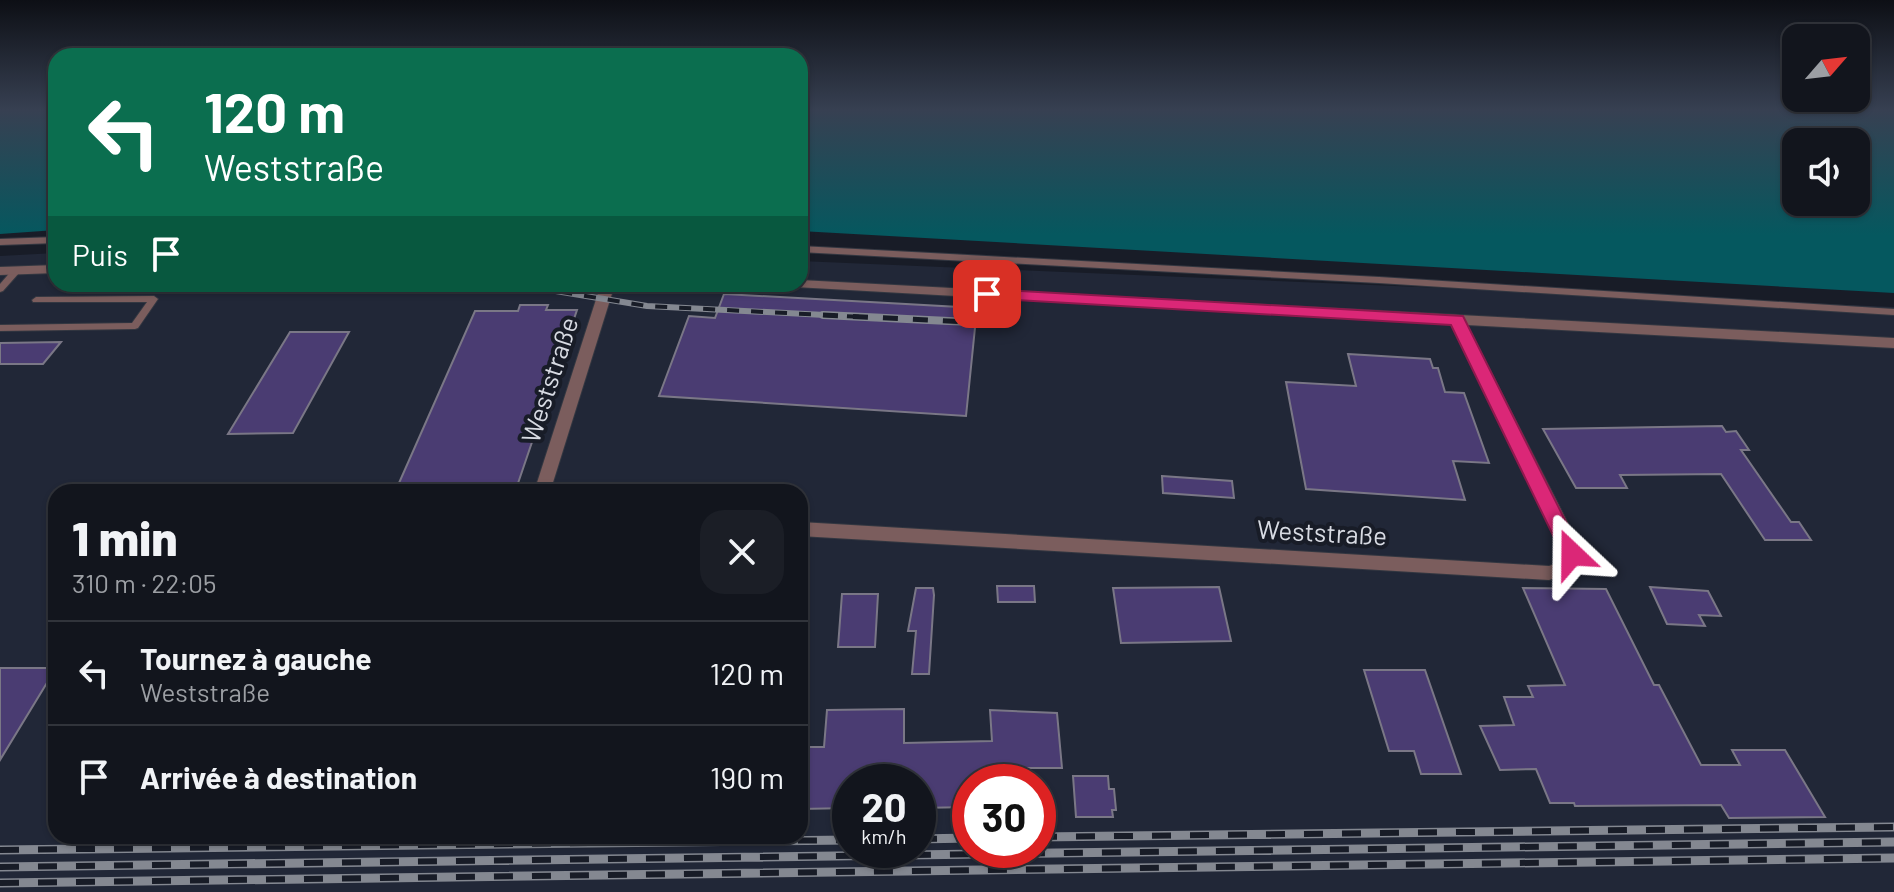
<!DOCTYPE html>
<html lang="fr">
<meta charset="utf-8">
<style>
:root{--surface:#12151d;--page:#1b1e26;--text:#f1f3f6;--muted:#9c9fa4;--line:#31343b}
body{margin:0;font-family:Barlow,sans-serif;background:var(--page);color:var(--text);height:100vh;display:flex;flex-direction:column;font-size:30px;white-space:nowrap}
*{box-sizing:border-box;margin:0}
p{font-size:26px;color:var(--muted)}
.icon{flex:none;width:44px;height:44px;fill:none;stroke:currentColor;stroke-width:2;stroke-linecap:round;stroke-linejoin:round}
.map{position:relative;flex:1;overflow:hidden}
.side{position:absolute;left:48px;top:484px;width:760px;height:360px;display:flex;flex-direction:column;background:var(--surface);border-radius:24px;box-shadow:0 2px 6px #0004,0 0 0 2px var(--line)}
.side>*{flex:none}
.guide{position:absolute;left:48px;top:48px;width:760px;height:244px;border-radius:24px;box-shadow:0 2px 6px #0004,0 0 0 2px var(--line);background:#0b6e4f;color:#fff;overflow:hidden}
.needle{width:52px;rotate:62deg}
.controls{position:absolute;left:1782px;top:24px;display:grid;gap:16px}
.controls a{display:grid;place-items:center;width:88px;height:88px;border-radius:16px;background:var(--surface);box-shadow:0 2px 6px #0004,0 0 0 2px var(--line);font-size:40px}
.speed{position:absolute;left:832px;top:764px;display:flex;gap:16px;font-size:40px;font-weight:700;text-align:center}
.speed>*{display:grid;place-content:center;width:104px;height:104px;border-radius:50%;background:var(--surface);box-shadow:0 2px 6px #0004,0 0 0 2px var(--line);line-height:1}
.speed small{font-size:20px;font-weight:400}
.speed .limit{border:12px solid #d22;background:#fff;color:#111}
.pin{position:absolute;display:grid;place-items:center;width:68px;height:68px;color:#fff;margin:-34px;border-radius:16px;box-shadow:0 4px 12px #0006}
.me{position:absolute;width:88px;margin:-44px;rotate:337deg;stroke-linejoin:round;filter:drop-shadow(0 0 6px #0008)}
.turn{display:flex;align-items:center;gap:28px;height:168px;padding:0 24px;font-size:36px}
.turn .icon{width:104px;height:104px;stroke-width:2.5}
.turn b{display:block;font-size:56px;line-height:68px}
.then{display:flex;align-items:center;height:76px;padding:0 24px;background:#0003;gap:16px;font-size:30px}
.round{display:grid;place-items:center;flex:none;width:84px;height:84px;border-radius:24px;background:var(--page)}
.overview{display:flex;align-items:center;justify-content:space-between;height:136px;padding:0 24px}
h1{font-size:48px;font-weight:800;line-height:60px}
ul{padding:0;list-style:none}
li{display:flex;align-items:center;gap:24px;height:104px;padding:0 24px;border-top:2px solid var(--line)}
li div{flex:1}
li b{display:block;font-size:30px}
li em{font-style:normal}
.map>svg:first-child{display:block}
.built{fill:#212737;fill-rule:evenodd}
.water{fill:#05585f;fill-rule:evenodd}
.building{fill:#4a3c72;stroke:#7a7786;stroke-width:2}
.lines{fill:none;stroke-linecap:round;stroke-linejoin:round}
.service-casing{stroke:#333741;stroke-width:2}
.minor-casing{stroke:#333741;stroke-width:2}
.service{fill:#7b5d5d;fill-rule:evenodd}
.minor{fill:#7b5d5d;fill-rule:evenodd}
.rail-far2-casing{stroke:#848891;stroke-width:6}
.rail-far1-casing{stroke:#848891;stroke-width:8}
.rail-casing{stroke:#848891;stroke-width:9}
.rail-far2{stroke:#181c27;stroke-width:4;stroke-dasharray:12;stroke-linecap:butt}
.rail-far1{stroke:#181c27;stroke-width:5;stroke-dasharray:15;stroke-linecap:butt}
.rail{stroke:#181c27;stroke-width:6;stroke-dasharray:19;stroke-linecap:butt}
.route{fill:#db2777;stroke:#8e194d;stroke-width:2}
.labels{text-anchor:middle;stroke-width:8;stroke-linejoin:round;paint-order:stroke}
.street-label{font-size:26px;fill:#d8dbe3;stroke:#181c27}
</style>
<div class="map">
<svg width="1894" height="892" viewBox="0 0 1894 892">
<rect width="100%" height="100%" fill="#181c27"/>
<path class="built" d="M56,253V284H800V261L1894,307V892H0V256ZM56,492H800V836H56ZM850,782H918V850H850ZM970,782H1038V850H970Z"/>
<path class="water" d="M0,111H56V230L0,234Z
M800,111H1894V293L800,231ZM1796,142H1856V202H1796Z"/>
<path class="building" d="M724,294L977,308L966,416L659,396L689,316L715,318Z
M520,305H548L546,310H577L515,492H395L475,311H518Z
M290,332H349L293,433L228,434Z
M61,342L43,364H0V343Z
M1348,354L1430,359L1433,368H1438L1445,392L1464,393L1489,463L1453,461L1465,500L1306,489L1286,382L1356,386Z
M1722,426L1726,432L1736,431L1749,450H1741L1791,522H1799L1811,540H1765L1721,474L1620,475L1627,488H1576L1543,429Z
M1162,476L1232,481L1234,498L1163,493Z
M997,586H1034L1035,602H998Z
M1219,587L1231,641L1121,643L1113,588Z
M1650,587L1708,591L1721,616L1699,615L1705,626L1667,624Z
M916,588H933L934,595L929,674H912L916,631H908Z
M1523,588L1606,589L1654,685H1659L1701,765H1740L1732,750H1785L1825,817L1729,818L1721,805L1575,806L1574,803H1550L1536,769L1500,770L1480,726L1514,725L1504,697H1533L1528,686L1565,685Z
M842,594H878L875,647H838Z
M0,668H56L0,760Z
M1364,670H1425L1461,774H1421L1414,751H1389Z
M904,709V743L992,741L990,710L1057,713L1062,768H1024L1025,782H970V807L918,808V782H850V808L800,809V747H824L827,710Z
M1073,776H1108L1109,789H1114L1116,810H1112L1113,817H1076Z"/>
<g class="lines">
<defs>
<path id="service" d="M56,237V243L0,245V239Z
M800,246L1379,277L1894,309V315L1379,283L800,252Z
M16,268L19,269V273L3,291L0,292V284L13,269Z
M154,296L158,299L138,328L135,329L0,331V325L132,323L147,302H33L32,300L36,297Z"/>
<path id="minor" d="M56,265V273L0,275V267Z
M800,280L1894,338V348L1467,325L1577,541L1581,554L1570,573L1549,580L800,536V522L1549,566L1558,563L1563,554L1559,541L1452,324L795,287L793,284H800Z
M601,284H615L550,492H534Z"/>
</defs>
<use href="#service" class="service-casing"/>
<use href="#minor" class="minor-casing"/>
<use href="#service" class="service"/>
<use href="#minor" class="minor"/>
<defs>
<path id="rail-far2" d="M513,284L647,306L864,317"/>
<path id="rail-far1" d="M823,315L970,322"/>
<path id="rail" d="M1038,837L1894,827
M918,839L970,838
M0,850L850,840
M0,867L1894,842
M0,883L1894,858"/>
</defs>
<use href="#rail-far2" class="rail-far2-casing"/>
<use href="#rail-far1" class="rail-far1-casing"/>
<use href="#rail" class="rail-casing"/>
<use href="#rail-far2" class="rail-far2"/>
<use href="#rail-far1" class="rail-far1"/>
<use href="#rail" class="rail"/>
</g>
<linearGradient id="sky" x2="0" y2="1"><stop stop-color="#0d0f15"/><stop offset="0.47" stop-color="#374052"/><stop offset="1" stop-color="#374052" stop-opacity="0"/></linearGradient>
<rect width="1894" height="235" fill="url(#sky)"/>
<path class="route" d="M987,289L1463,316L1582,554L1579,560H1565L1451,325L981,298V290Z"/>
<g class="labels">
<g class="street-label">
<text transform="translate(550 380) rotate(-72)" y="9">Weststraße</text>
<text transform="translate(1322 533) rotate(3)" y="9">Weststraße</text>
</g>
</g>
</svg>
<div class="controls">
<a><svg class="needle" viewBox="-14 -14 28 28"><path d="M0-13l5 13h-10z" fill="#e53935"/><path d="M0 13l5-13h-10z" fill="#9c9fa4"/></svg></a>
<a><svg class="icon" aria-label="sound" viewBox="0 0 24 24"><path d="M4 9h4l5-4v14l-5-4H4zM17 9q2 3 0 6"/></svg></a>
</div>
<div class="speed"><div>20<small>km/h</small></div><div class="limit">30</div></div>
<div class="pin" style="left:987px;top:294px;background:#d93025"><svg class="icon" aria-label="arrive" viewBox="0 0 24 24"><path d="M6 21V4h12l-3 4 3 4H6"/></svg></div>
<svg class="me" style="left:1572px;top:554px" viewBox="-20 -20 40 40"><path d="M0-17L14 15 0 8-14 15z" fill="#db2777" stroke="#fff" stroke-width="4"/></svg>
<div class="guide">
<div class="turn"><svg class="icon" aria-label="left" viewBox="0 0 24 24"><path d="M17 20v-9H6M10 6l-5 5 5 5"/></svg><div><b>120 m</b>Weststraße</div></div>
<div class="then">Puis<svg class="icon" aria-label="arrive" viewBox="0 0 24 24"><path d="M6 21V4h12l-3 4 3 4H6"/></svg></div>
</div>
<section class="side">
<div class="overview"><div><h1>1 min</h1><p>310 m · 22:05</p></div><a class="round"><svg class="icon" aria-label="close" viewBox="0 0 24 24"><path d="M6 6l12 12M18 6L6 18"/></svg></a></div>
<ul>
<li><svg class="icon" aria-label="left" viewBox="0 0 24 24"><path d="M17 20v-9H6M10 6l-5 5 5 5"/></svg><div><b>Tournez à gauche</b><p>Weststraße</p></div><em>120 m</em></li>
<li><svg class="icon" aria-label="arrive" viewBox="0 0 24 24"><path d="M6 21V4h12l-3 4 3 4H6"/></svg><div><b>Arrivée à destination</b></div><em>190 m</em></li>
</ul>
</section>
</div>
